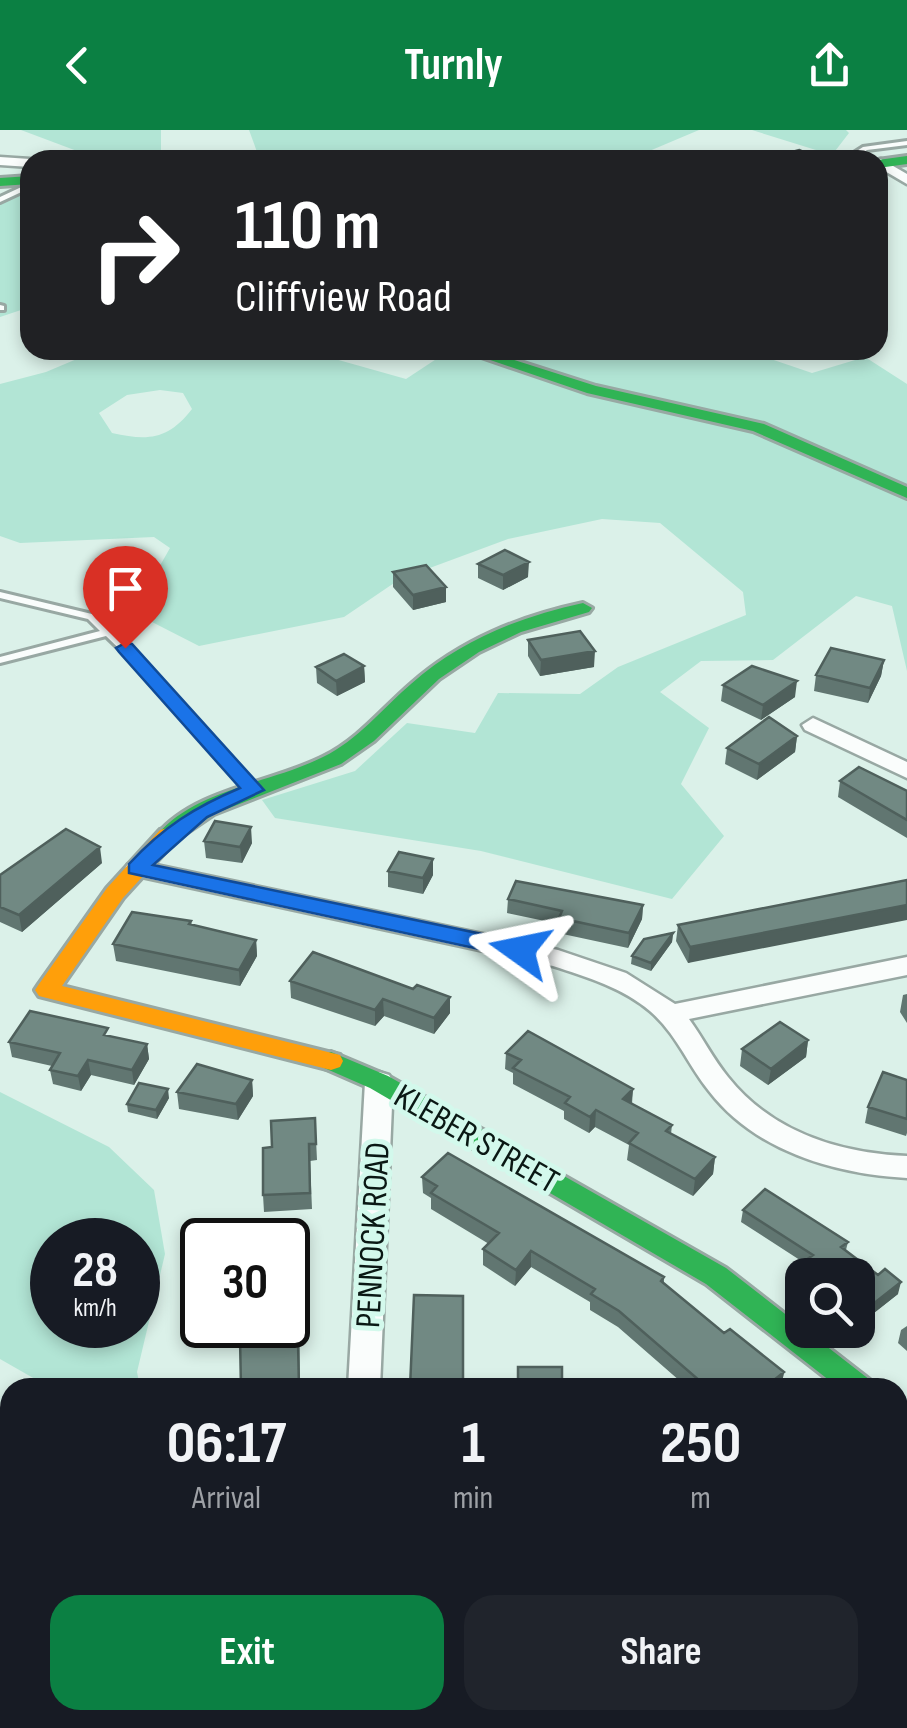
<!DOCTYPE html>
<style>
:root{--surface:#171b24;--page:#20242c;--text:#f1f3f6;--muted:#9ea1a6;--accent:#0b8043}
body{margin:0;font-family:"Sofia Sans Condensed",sans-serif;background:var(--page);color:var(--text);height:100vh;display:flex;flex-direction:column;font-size:38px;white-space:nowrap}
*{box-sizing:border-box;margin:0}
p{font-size:32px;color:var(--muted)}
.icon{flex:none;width:55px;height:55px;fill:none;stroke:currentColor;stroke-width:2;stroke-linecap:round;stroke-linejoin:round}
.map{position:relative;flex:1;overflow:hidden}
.side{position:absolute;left:0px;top:1248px;width:908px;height:352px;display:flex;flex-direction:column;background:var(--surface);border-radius:30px 30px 0 0;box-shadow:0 5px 15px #0003}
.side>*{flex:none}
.hud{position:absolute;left:20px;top:20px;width:868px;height:210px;border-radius:30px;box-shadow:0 5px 15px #0003;background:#202124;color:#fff;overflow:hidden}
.buttons{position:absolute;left:785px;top:1128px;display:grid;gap:20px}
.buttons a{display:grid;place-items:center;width:90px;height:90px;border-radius:20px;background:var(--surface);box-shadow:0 5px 15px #0003;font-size:50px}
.speed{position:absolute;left:30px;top:1088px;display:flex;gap:20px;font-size:50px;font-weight:700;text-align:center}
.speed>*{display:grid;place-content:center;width:130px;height:130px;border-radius:50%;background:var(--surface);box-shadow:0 5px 15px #0003;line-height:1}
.speed small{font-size:25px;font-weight:400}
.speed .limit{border:5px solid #111;border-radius:15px;background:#fff;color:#111}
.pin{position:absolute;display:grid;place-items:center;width:85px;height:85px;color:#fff;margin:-102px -42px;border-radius:50% 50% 50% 0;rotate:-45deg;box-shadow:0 0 10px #0007}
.pin .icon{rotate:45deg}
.me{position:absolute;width:110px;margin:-55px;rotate:282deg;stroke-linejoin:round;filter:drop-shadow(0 0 8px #0008)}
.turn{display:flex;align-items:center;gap:35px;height:210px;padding:0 50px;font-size:45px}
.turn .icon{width:130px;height:130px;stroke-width:2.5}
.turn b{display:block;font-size:70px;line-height:85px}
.eta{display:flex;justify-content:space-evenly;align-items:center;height:170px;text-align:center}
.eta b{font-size:60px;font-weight:700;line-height:70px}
.button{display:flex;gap:20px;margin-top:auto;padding:20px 50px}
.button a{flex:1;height:115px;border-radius:30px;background:var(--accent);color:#fff;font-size:40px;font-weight:700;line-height:115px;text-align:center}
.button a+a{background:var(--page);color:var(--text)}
header{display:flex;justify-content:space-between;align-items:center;height:130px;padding:0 50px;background:var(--accent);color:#fff;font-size:45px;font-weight:700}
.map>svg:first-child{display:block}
.green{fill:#b2e5d5;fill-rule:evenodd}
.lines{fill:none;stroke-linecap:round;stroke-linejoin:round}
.lane-casing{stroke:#98a8a3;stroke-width:6}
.street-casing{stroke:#98a8a3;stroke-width:5}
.fast-casing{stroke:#98a8a3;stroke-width:6}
.slow-casing{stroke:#98a8a3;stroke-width:6}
.lane{fill:#fafdfc;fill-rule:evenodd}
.street{fill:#fafdfc;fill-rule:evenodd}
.fast{fill:#30b455;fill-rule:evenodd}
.slow{fill:#ff9f0a;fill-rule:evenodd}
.wall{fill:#617671}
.shaded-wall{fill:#4f605c}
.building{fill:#718983;stroke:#4f605c;stroke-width:2.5}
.route{fill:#1a73e8;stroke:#114b97;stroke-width:2.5}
.labels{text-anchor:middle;stroke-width:10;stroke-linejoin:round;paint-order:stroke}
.street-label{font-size:35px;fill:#0a1814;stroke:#d3f9ec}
</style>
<header><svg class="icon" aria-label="back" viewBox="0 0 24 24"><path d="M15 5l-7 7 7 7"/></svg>Turnly<svg class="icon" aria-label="share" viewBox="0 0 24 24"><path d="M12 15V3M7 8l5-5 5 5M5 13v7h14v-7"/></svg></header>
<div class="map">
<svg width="907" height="1598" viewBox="0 0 907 1598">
<rect width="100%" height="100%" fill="#dbf1e9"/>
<path class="green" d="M21,0H161V30H101Z
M249,0H699L628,30H260Z
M752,0H846L849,3L832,25Z
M25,53H30V81L23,93L30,114V177L0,187V66Z
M98,220H303L406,249L450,220L477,229L495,220H744L812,243L865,227L907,254V541L892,476L856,466L773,530L701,531L660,562L709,598L681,654L724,706L672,769L481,721L275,688L262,670L355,641L407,593L475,603L498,563L580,564L618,537L746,485L743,462L660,393L602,389L508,409L400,449L344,487L199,516L152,492L145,462L170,418L154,407L20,413L0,406V254L46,242ZM160,260L183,263L192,279C168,310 148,311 112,303L99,283L127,265Z
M0,962L109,1017L154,1060L165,1124L137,1242L140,1257H49L0,1229ZM138,1110V1195H52V1110Z"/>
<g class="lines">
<defs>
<path id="lane" d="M907,11V15L867,20L851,30H843L863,17Z
M30,53V58L0,72V67Z
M0,175L4,176V180H0Z
M0,462L96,485L146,533L258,659L260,661L258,663H250L138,537L106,506L0,533V527L100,501L88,489L0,468Z"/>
<path id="street" d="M0,27L30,29L35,30H30V37L0,35Z
M881,29L907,44V54L878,37L876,30Z
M813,588L907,632V648L805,600L802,595Z
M137,731L558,820L626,843L675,874L907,827V845L689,889C703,908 713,929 728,947C772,1002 839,1023 907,1026V1048C834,1044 755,1021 709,961C688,935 676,903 650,881C623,858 587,847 553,836L128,744L125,739L128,734Z
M379,942L389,945L393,952L380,1258H348L365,952L369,945Z
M898,1281L907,1285V1319L898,1315Z
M331,1590H367L366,1598H330Z"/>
<path id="fast" d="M907,26V34L878,38V30Z
M30,46V54L0,56V48Z
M461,220H483L596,256L764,294L907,357V368L753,301L587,263Z
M583,473L592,478L589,482L521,502L479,522L439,549L374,611L341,634L214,684L176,710H160L157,705C195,659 272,653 323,627C358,610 382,579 411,554C461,510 519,487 583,473Z
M331,922L388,946L726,1138L870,1250L874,1258H839L706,1154L370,958L322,937L319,931L322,925Z"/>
<path id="slow" d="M168,698L176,700L179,705L176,710L123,768L62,856L340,925L343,931L340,937L331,940L39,866L35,860L39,854L107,758L160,700Z"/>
</defs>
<use href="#lane" class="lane-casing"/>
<use href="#street" class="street-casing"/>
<use href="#fast" class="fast-casing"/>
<use href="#slow" class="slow-casing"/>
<use href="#lane" class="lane"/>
<use href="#street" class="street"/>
<use href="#fast" class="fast"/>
<use href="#slow" class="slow"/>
</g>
<path class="wall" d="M478,434L528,447L503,460L478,448Z
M393,442L446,472L413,480L393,457Z
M528,510L594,537L540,546L528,526Z
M884,530L881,546L868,573L814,561L816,545Z
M364,536L365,552L337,566L317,553L316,537Z
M723,555L795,567L761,590L721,571Z
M797,606L795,622L757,650L725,634L727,618Z
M840,651L907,661V708L838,667Z
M204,711L252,713L242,733L206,728Z
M433,729V745L423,764L388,757V741Z
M102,733L22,802L0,792V745Z
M907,750L688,833L676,811L678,795Z
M508,769L643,775L642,789L628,818L558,803L559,794L507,783Z
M191,791L192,795L256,810L257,826L240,856L116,831L113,814Z
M673,803L672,812L651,841L631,834L632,826Z
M290,851L413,859L450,867V883L434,904L384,886L375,896L291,868Z
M907,864V893L900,882L903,865Z
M109,906L147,914L149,929L134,955L91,945L81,961L53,954L50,940L52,936L12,927L9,912Z
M808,910L806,927L768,955L740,936L742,919Z
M506,923L633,959L632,974L672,995L671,1004L715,1027L713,1044L693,1066L627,1030L629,1015L595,997L589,1003L564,989V981L513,954V943L505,939Z
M252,950L253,966L238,990L179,979L177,962Z
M907,950V1003L906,1006L865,993L868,977Z
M169,968L157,989L128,982L127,974Z
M315,988L317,1030L310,1031L312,1079L264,1082L263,1065L272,1017Z
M422,1047L664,1147V1153L724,1203L784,1242L781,1258H688L618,1197L590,1180V1172L531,1137L515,1156L483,1135V1119L489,1114L431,1079V1068L423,1063Z
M743,1080L848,1112L846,1120L898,1164L865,1190L858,1184V1145H807L804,1143L806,1134L741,1092Z
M305,1131L306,1180L299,1181L300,1258H241L249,1208Z
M907,1196V1221L898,1213L901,1200Z
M898,1366L900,1371L907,1370V1483L898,1469Z
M10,1432V1552H0V1444Z"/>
<path class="shaded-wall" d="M529,432L528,447L503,460V445Z
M446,457V472L413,480V465Z
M595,521L594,537L540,546L541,530Z
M884,530L881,546L868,573L870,558Z
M364,536L365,552L337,566L336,551Z
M797,551L795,567L761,590L763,575Z
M797,606L795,622L757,650L759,634Z
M251,697L252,713L242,733L240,717Z
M100,717L102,733L22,802L19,785Z
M433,729V745L423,764V748Z
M643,775L642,789L628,818L629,803Z
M907,775V790L688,833L690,817Z
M673,803L672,812L651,841V833Z
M256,810L257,826L240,856L239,840Z
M450,867V883L434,904V888Z
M383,869L384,886L375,896V880Z
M808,910L806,927L768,955L771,939Z
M147,914L149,929L134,955L132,940Z
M88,930L91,945L81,961L78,946Z
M252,950L253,966L238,990L236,974Z
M168,959L169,968L157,989L156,980Z
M633,959L631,976L623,969Z
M596,980L595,997L589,1003L590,987Z
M715,1027L713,1044L693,1066L695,1049Z
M531,1121V1137L515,1156L516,1140Z
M901,1152L898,1164L865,1190L868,1178Z
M784,1242L781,1258H773L774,1250Z
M10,1400V1417L0,1419V1402Z"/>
<path class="building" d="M799,20L821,30H763Z
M505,420L529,432L503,445L478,434Z
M426,435L446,457L413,465L393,442Z
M580,501L595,521L541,530L528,510Z
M831,518L884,530L870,558L816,545Z
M344,524L364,536L336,551L316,537Z
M752,536L797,551L763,575L723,555Z
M769,587L797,606L759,634L727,618Z
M859,637L907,661V690L840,651Z
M215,691L251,697L240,717L204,711Z
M66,699L100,717L19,785L0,777V745Z
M399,722L433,729L423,748L388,741Z
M907,750V775L690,817L678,795Z
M516,751L643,775L629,803L559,788L562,781L508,769Z
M132,782L191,791L189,794L256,810L239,840L113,814Z
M673,803L651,833L632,826L644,809Z
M313,822L413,859L417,855L450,867L434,888L383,869L375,880L290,851Z
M30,881L108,898L104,905L147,914L132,940L88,930L78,946L50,940L60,923L9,912Z
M780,892L808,910L771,939L742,919Z
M528,901L633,959L623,969L672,995L666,1001L715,1027L695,1049L629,1013L638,1003L596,980L590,987L565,973L570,967L513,938L521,930L506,923Z
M197,934L252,950L236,974L177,962Z
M883,942L907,950V989L868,977Z
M139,953L168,959L156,980L127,974Z
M315,988L316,1014H309L310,1063L263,1065V1018L272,1017L271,991Z
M448,1023L664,1147L661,1151L724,1203L730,1199L784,1242L774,1250L779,1258H733L726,1250L717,1258H708L619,1181L591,1164L595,1159L531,1121L516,1140L483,1119L499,1103L431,1063L437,1056L422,1047Z
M765,1059L848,1112L841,1117L878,1145L885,1139L901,1152L868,1178L858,1170V1145H825L806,1130L813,1125L743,1080Z
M304,1115L305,1164H297L299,1258H241L240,1208H249V1195H288V1116Z
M414,1165L463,1166V1258H410Z
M518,1237H562V1258H518Z
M10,1360V1400L0,1402V1362Z
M898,1366L900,1371L906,1368L907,1370V1462L898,1448Z
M10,1432V1536L0,1537V1444L2,1433Z"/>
<path class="route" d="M125,513L132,514L264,660L207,687L153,735L520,812L532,820L528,825L520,828L129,743V734C163,697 195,677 240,658L119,522L116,518Z"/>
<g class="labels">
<g class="street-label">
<text transform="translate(477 1008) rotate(30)" y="12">KLEBER STREET</text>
<text transform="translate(372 1105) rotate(-87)" y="12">PENNOCK ROAD</text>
</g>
</g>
</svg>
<div class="buttons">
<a><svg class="icon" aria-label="search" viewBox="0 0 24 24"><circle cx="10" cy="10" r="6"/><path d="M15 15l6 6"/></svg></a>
</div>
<div class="speed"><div>28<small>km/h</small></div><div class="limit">30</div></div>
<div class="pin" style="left:125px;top:518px;background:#d93025"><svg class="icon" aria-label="arrive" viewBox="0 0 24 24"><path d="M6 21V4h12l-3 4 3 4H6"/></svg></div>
<svg class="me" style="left:520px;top:820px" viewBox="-20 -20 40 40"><path d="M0-17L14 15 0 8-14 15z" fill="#1a73e8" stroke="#fff" stroke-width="4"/></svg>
<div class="hud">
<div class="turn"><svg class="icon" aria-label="right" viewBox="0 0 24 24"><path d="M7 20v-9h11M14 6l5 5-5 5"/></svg><div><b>110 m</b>Cliffview Road</div></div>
</div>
<section class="side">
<div class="eta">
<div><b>06:17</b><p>Arrival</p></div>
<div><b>1</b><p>min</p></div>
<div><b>250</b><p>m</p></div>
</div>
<div class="button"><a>Exit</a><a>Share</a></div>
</section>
</div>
